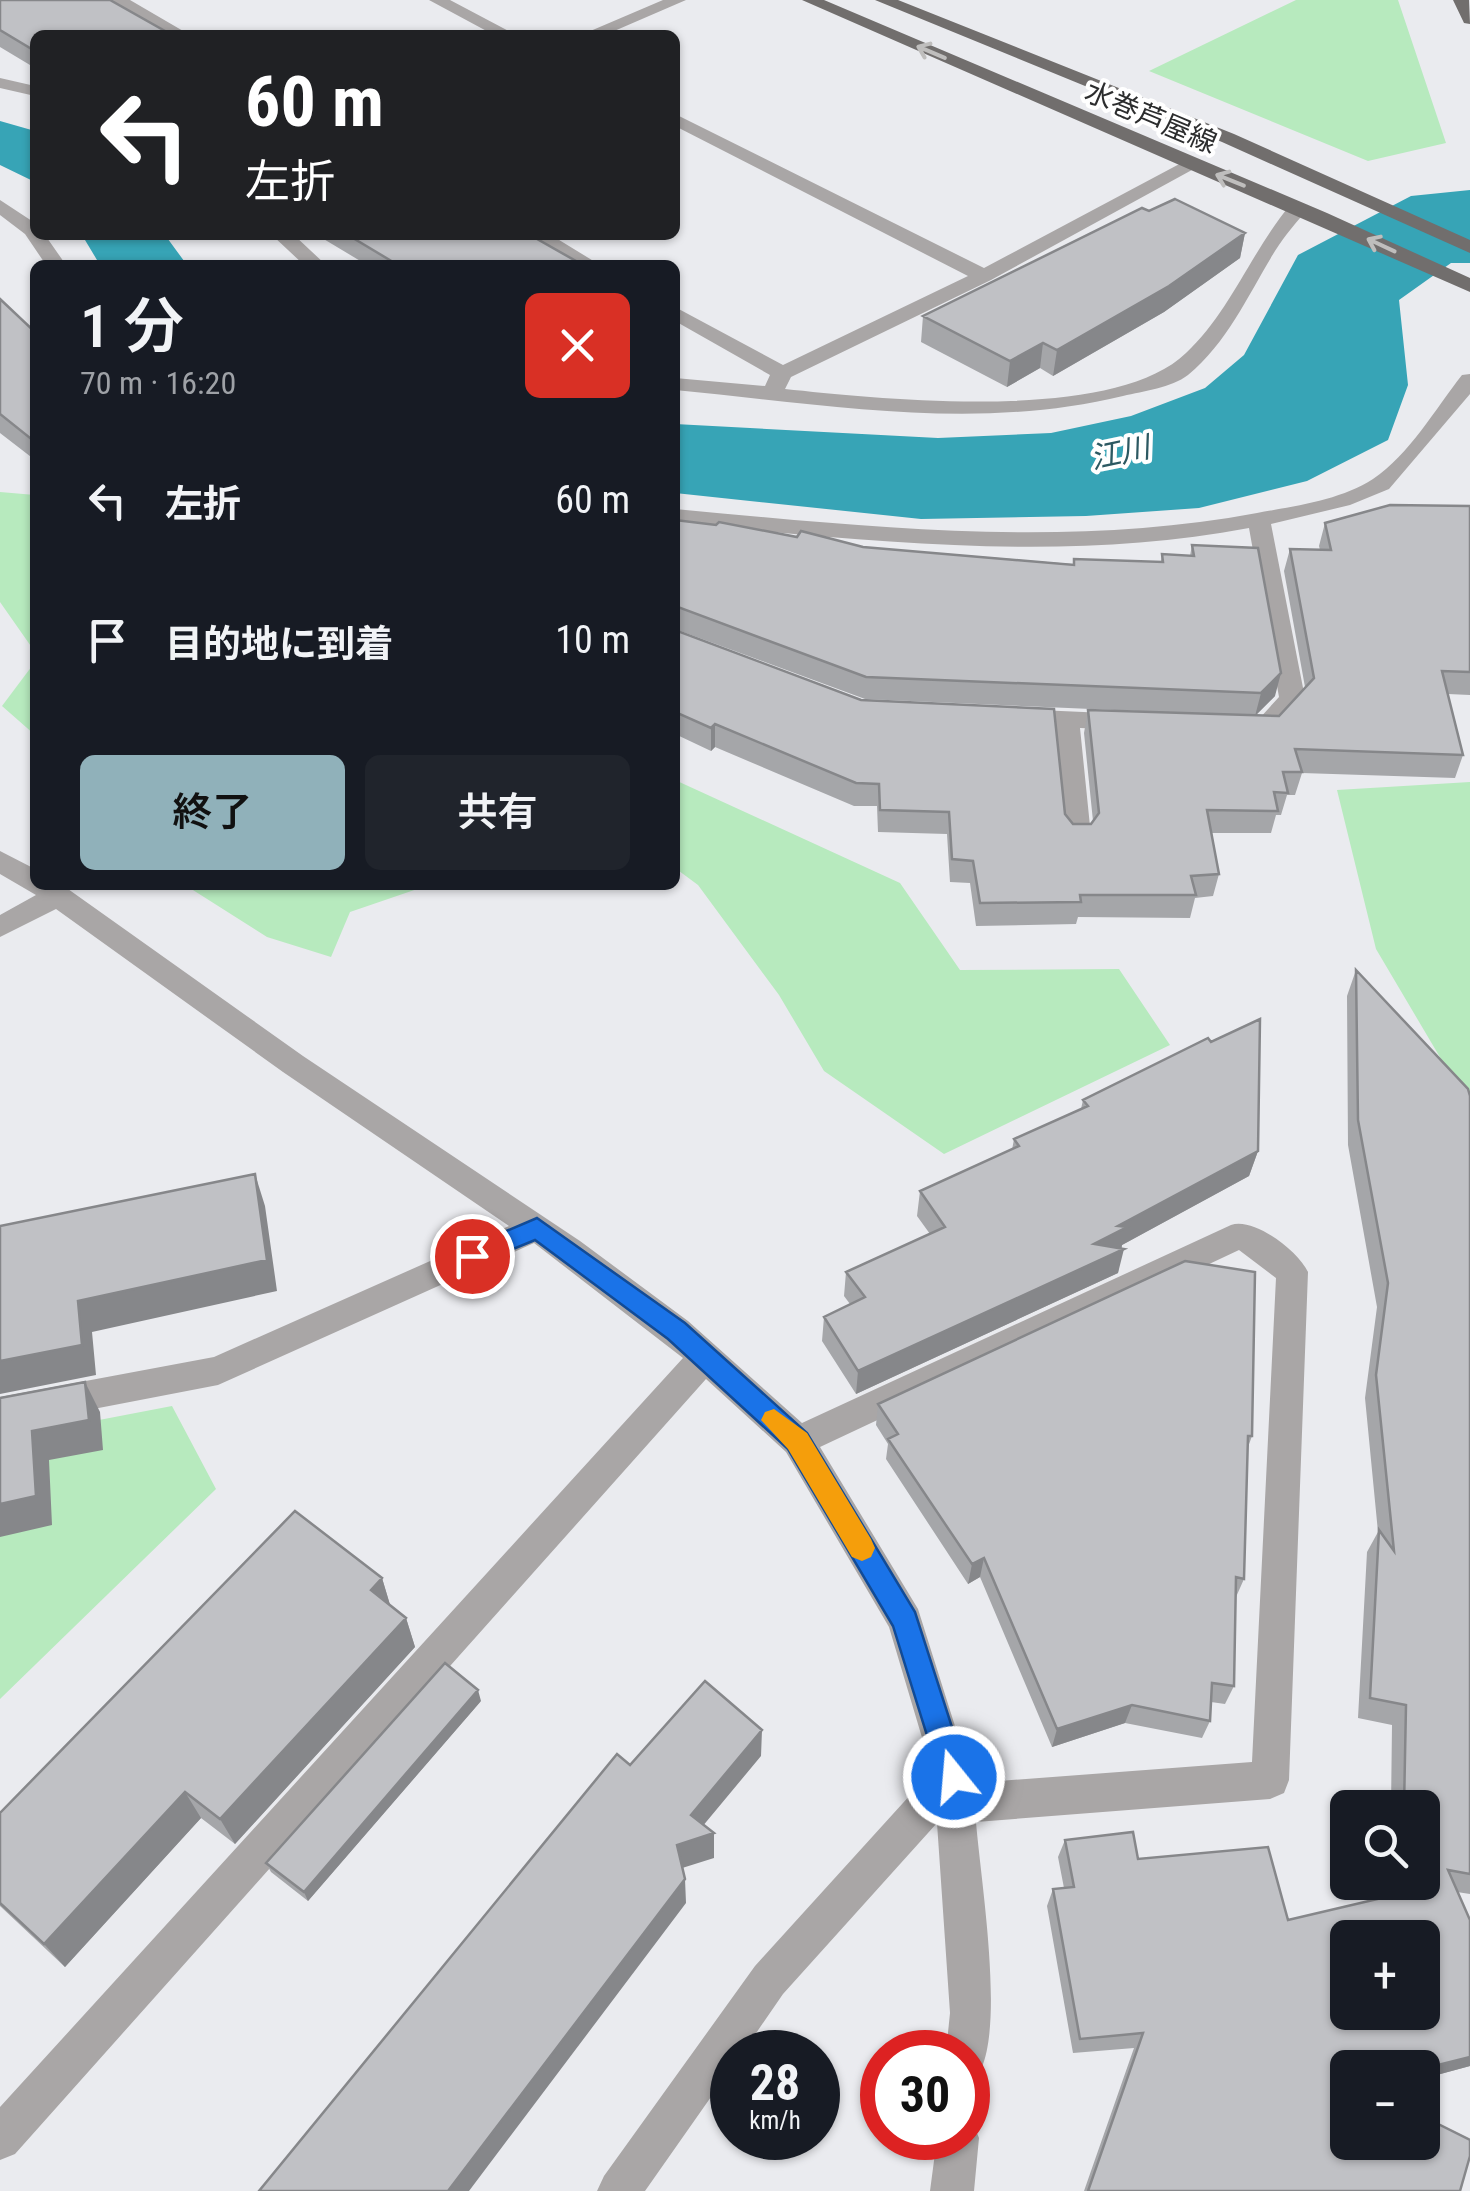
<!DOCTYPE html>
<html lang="ja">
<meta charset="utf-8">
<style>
:root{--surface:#171b24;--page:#20242c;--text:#f1f3f6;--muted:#9ea1a6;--accent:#90b1ba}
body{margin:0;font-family:"Roboto Condensed","Noto Sans JP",sans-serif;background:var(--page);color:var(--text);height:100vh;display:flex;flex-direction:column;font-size:38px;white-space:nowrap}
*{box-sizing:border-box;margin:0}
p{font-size:32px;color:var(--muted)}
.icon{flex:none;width:55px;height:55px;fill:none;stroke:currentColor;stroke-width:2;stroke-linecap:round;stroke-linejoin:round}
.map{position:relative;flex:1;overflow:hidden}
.details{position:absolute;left:30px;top:260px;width:650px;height:630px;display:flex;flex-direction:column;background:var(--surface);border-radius:15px;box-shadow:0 2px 8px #0004}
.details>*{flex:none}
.banner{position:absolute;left:30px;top:30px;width:650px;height:210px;border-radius:15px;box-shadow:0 2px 8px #0004;background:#202124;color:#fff;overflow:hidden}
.tools{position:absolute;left:1330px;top:1790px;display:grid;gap:20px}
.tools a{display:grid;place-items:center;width:110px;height:110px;border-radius:15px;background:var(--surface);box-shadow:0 2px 8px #0004;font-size:50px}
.speed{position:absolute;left:710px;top:2030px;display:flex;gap:20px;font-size:50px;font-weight:700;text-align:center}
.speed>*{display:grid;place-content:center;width:130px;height:130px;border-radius:50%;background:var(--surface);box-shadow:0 2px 8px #0004;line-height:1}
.speed small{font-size:25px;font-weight:400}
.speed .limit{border:15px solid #d22;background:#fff;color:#111}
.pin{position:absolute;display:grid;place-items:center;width:85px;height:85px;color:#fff;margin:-42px;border:5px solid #fff;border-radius:50%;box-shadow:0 2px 10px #0007}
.me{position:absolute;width:110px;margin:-55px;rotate:343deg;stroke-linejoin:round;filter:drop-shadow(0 0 8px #0008)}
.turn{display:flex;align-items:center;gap:35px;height:210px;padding:0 50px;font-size:45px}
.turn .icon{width:130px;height:130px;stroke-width:2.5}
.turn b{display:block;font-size:70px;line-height:85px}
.round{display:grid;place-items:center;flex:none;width:105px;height:105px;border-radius:15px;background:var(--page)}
.headline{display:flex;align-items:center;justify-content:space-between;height:170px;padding:0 50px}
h1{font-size:60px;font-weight:600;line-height:75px}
.action{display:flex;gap:20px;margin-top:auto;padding:20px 50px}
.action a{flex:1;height:115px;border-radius:15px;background:var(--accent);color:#111;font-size:40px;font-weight:600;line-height:115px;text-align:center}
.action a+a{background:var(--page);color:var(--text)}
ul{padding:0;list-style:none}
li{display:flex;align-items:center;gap:30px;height:140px;padding:0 50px}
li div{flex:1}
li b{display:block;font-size:38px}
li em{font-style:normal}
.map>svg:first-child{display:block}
.green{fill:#b7eabe}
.water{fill:#37a4b6}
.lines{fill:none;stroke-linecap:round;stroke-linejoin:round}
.minor{fill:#a9a6a6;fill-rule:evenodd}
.major{fill:#716e6d;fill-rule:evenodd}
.wall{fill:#a5a6a9}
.shaded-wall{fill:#86878a}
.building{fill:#c0c1c5;stroke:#86878a;stroke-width:2.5;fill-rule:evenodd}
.oneway{stroke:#bfbebd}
.route{fill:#1a73e8;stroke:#114b97;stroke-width:2.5}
.slow{fill:#f59e0b}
.labels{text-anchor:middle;stroke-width:8;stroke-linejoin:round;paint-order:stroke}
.far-street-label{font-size:28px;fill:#2c2d2e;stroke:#fff}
.far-water-label{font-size:30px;font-style:italic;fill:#2c5962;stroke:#fff}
</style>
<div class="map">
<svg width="1470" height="2191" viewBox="0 0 1470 2191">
<rect width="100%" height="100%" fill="#eaebef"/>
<path class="green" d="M1296,0H1398L1446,143L1368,161L1149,71Z
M0,492L35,495V652L0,602Z
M35,662V735L2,706Z
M675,780L900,883L960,970L1119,969L1170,1045L944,1154L824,1071L779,995L698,885L675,868Z
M1470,782V1108L1376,949L1337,790Z
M185,885H429L350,912L331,957L267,937Z
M172,1406L216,1489L0,1699V1439Z"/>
<path class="water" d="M0,121L35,131V182L0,165Z
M1470,190V263H1451L1399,300L1408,385L1388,440L1307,481L1199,508L1086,516L921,519L675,493V424L938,438L1051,433L1131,416L1205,388L1244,355L1298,255L1411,196Z
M82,235H165L187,265H100Z"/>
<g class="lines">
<path class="minor" d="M110,0H130L190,35H169Z
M429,0H450L516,35H494Z
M663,0H686L605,35H581Z
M0,78L35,86V96L0,88Z
M675,114L984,268L1185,161L1192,159L1201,165L991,280L791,377L785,389C881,399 1113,424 1186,353C1230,312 1252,250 1291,204L1298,202L1308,208C1297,222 1285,235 1275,251C1249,293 1228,342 1188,375C1171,388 1144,391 1123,396C975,432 824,404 675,390V378L765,386L770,375L675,321V307L783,365L968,276L675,126Z
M0,200L35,223V235H45L66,265H46L25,234L0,215Z
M272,235H294L326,265H304Z
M527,235H551L600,265H576Z
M1470,374V394L1389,489L1350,505L1271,524L1305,698C1283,730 1269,744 1230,733L1226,727L1239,719L1258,720L1279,697L1249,528C1058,564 867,540 675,523V509C870,527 1063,549 1257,513C1295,506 1341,500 1373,479C1409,455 1436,408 1462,375Z
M1014,709L1128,714L1141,722L1128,730L1080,728L1091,836L1087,843H1069L1065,836L1054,727L1005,723L1001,717L1005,711Z
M0,851L35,869V885H60L68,889L303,1056L580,1241L688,1321L802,1423L1231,1225C1254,1217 1298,1251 1308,1272L1289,1780L1284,1793L1270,1799L976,1822C981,1882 1003,2015 982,2067L968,2073V2052H946L950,2013L937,1823L783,1994L743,2052H732V2067L645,2191H597L604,2176L755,1966L932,1771L889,1627L786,1452L706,1379L15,2154L0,2160V2107L683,1358L534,1243L218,1385L0,1427V1397L214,1357L509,1226L283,1072L56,909L0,937V915L36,895L0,874ZM1239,1250L1276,1278L1252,1762L973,1783L918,1609L820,1447Z
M968,2121L973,2123L979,2138L974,2191H930L937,2138H968Z"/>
<path class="major" d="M802,0H824L1327,213L1470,278V292Z
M875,0H898L1234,134L1470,240V253L1222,142Z
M1453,0H1469L1470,24L1464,23Z"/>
</g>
<path class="wall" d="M0,0L35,35V68L0,47Z
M1149,211L1245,233L1240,258L1164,312L1053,376L1040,368L1007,387L921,342L923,316Z
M317,235H530L583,265H367Z
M0,299L35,332V460L0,433Z
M1470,506V695L1448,694L1463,755L1455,778L1302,773L1295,795H1287L1281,815H1276L1271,833H1212L1219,874L1213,896L1195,898L1190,918L1078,917L1076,924L976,926L970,883L950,882L947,834L878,832L877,806H854L715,747L711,751L675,734V630L1065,814L1073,824H1091L1093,821L1084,733L1088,710L1184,713L865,699L675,629V520L863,547L1073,564L1074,559L1161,562L1162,554L1190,556L1192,545L1275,696L1256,715L1279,716L1305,687L1284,571L1290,549L1320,550L1319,546L1325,523Z
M1356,970L1470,1096V1894L1457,1892L1470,1920V2066L1422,2079V2068H1348L1460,2191H1084L1134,2048L1073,2053L1047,1906L1053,1889L1064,1888L1058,1857L1065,1840L1138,1859L1288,1920L1389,1896V1882H1422V1808H1391L1392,1725L1358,1718L1367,1552L1378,1532L1365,1398L1377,1307L1348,1145L1347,996Z
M1083,1100L1258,1151L1249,1176L1122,1245L1118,1273L856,1394L822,1341L824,1317L850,1304L844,1296L846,1272L930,1234L917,1216L920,1191L1012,1150L1014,1139L1081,1109Z
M878,1404L1252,1436L1248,1447L1244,1579L1236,1597L1234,1686L1225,1704L1211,1702L1210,1721L1202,1738L1125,1723L1052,1747L980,1577L968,1584L886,1459L888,1444L876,1425Z
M382,1578L390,1605L406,1618L415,1647L235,1844L201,1818L65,1967L0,1906V1813Z
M481,1701L308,1901L271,1872L266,1863Z"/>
<path class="shaded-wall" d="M1245,233L1240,258L1164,312L1053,376L1057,350Z
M1043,343L1040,368L1007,387L1010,361Z
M1281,673L1275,696L1255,716L1261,693Z
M715,724V747L711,751V728Z
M1258,1151L1249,1176L1122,1245L1121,1250L1124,1249L1118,1273L856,1394L858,1371L1094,1244L1118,1226Z
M255,1174L265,1206L277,1291L92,1332L96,1375L0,1394V1361L78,1301Z
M85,1382L100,1412L103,1450L49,1460L52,1525L0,1537V1504L32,1431Z
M984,1558L980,1577L968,1584L972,1564Z
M382,1578L391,1608L371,1590Z
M406,1618L415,1647L235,1844L220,1819Z
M478,1690L481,1701L308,1901L304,1892Z
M1132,1705L1125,1723L1052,1747L1057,1729Z
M762,1730L761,1756L692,1839L691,1815Z
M185,1792L201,1818L65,1967L44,1944Z
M714,1833V1858L679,1869L677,1845Z
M685,1879L686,1903L469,2191H448Z
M1470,2057V2066L1422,2079V2069Z"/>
<path class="building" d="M0,0H110L172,35H35V51L0,30Z
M1175,199L1245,233L1169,286L1057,350L1043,343L1010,361L923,316L1142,208L1149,211Z
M348,235H530L583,265H398Z
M0,299L35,332V442L0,414Z
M1390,505L1470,506V672L1442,671L1463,755L1295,749L1302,772H1283L1288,793L1274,792L1278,811L1207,810L1219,874L1191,876L1196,895H1080L1081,902L980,903L973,861L952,859L949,812L880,810L879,784L856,783L715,724L711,728L675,712V630L861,700L1054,709L1065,814L1073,824H1091L1099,813L1088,710L1279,716L1314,678L1290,549L1331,550L1325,523Z
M675,520L716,525L719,522L797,537L801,531L863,547L1074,565V559L1163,562L1162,554L1194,556L1192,545L1258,548L1281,673L1261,693L866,677L675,606Z
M1356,970L1468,1089L1470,1096V1874L1448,1870L1470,1920V2057L1422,2069V2068H1348V2142H1422V2116L1470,2140V2156L1460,2191H1088L1143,2033L1080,2039L1053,1889L1074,1887L1065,1840L1133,1832L1138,1859L1268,1847L1288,1920L1403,1893V1882H1422V1808H1404L1406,1705L1370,1698L1379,1530L1394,1551L1376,1375L1388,1283L1358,1120ZM1348,1938H1422V2012H1348Z
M1260,1019L1258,1151L1118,1226L1127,1227L1094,1244L1124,1249L858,1371L824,1317L865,1297L846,1272L945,1227L920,1191L1019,1146L1014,1139L1088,1106L1083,1100L1208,1038L1211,1042Z
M255,1174L267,1260L78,1301L82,1345L0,1361V1226Z
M1185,1261L1255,1272L1252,1436H1248L1244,1579L1236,1577L1234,1686L1212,1683L1210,1721L1132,1705L1057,1729L984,1558L972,1564L888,1439L898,1434L878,1404Z
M85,1382L89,1420L32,1431L36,1496L0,1504V1398Z
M295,1511L382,1578L371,1590L406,1618L220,1819L185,1792L44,1944L0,1903V1813Z
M445,1663L478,1690L304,1892L266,1863Z
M705,1681L762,1730L691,1815L714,1833L677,1845L685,1879L448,2191H259L617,1754L630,1765Z"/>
<defs><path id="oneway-shaft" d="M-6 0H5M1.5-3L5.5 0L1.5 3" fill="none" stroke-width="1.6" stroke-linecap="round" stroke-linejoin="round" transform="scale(2.5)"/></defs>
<g class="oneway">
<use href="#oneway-shaft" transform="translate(931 52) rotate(-157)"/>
<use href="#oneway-shaft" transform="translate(1230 180) rotate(-158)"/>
<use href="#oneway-shaft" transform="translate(1381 245) rotate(-155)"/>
</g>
<path class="route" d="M537,1218L685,1323L807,1433L915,1612L968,1777L964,1787L954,1791L943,1787L893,1626L788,1449L668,1339L535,1240L472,1266L464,1263L460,1256L464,1249Z"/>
<path class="slow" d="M774,1409L807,1433L871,1539L875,1548L871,1557L862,1561L852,1557L788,1449L761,1420L765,1412Z"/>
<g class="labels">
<g class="far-street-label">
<text transform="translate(1151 117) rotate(23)" y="10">水巻芦屋線</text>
</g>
<g class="far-water-label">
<text transform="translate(1120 453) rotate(-12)" y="10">江川</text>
</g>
</g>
</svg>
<div class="tools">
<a><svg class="icon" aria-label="search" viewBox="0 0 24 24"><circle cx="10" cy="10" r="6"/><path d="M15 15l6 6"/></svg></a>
<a>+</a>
<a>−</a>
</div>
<div class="speed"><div>28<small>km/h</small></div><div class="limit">30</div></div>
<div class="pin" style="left:472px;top:1256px;background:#d93025"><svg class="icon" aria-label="arrive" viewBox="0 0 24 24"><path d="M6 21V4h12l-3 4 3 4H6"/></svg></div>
<svg class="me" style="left:954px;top:1777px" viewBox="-20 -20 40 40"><circle r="17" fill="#1a73e8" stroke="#fff" stroke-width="3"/><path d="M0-11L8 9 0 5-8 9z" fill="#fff"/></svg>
<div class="banner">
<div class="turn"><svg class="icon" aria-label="left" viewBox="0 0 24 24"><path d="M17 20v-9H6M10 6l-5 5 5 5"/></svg><div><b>60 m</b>左折</div></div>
</div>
<section class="details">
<div class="headline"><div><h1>1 分</h1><p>70 m · 16:20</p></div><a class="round" style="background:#d93025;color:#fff"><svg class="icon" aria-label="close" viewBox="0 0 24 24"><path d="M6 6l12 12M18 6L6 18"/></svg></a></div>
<ul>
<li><svg class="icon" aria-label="left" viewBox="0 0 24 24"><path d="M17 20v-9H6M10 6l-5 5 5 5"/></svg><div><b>左折</b></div><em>60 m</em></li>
<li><svg class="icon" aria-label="arrive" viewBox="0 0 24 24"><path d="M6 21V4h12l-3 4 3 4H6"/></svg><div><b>目的地に到着</b></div><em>10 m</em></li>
</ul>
<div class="action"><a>終了</a><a>共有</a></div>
</section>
</div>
